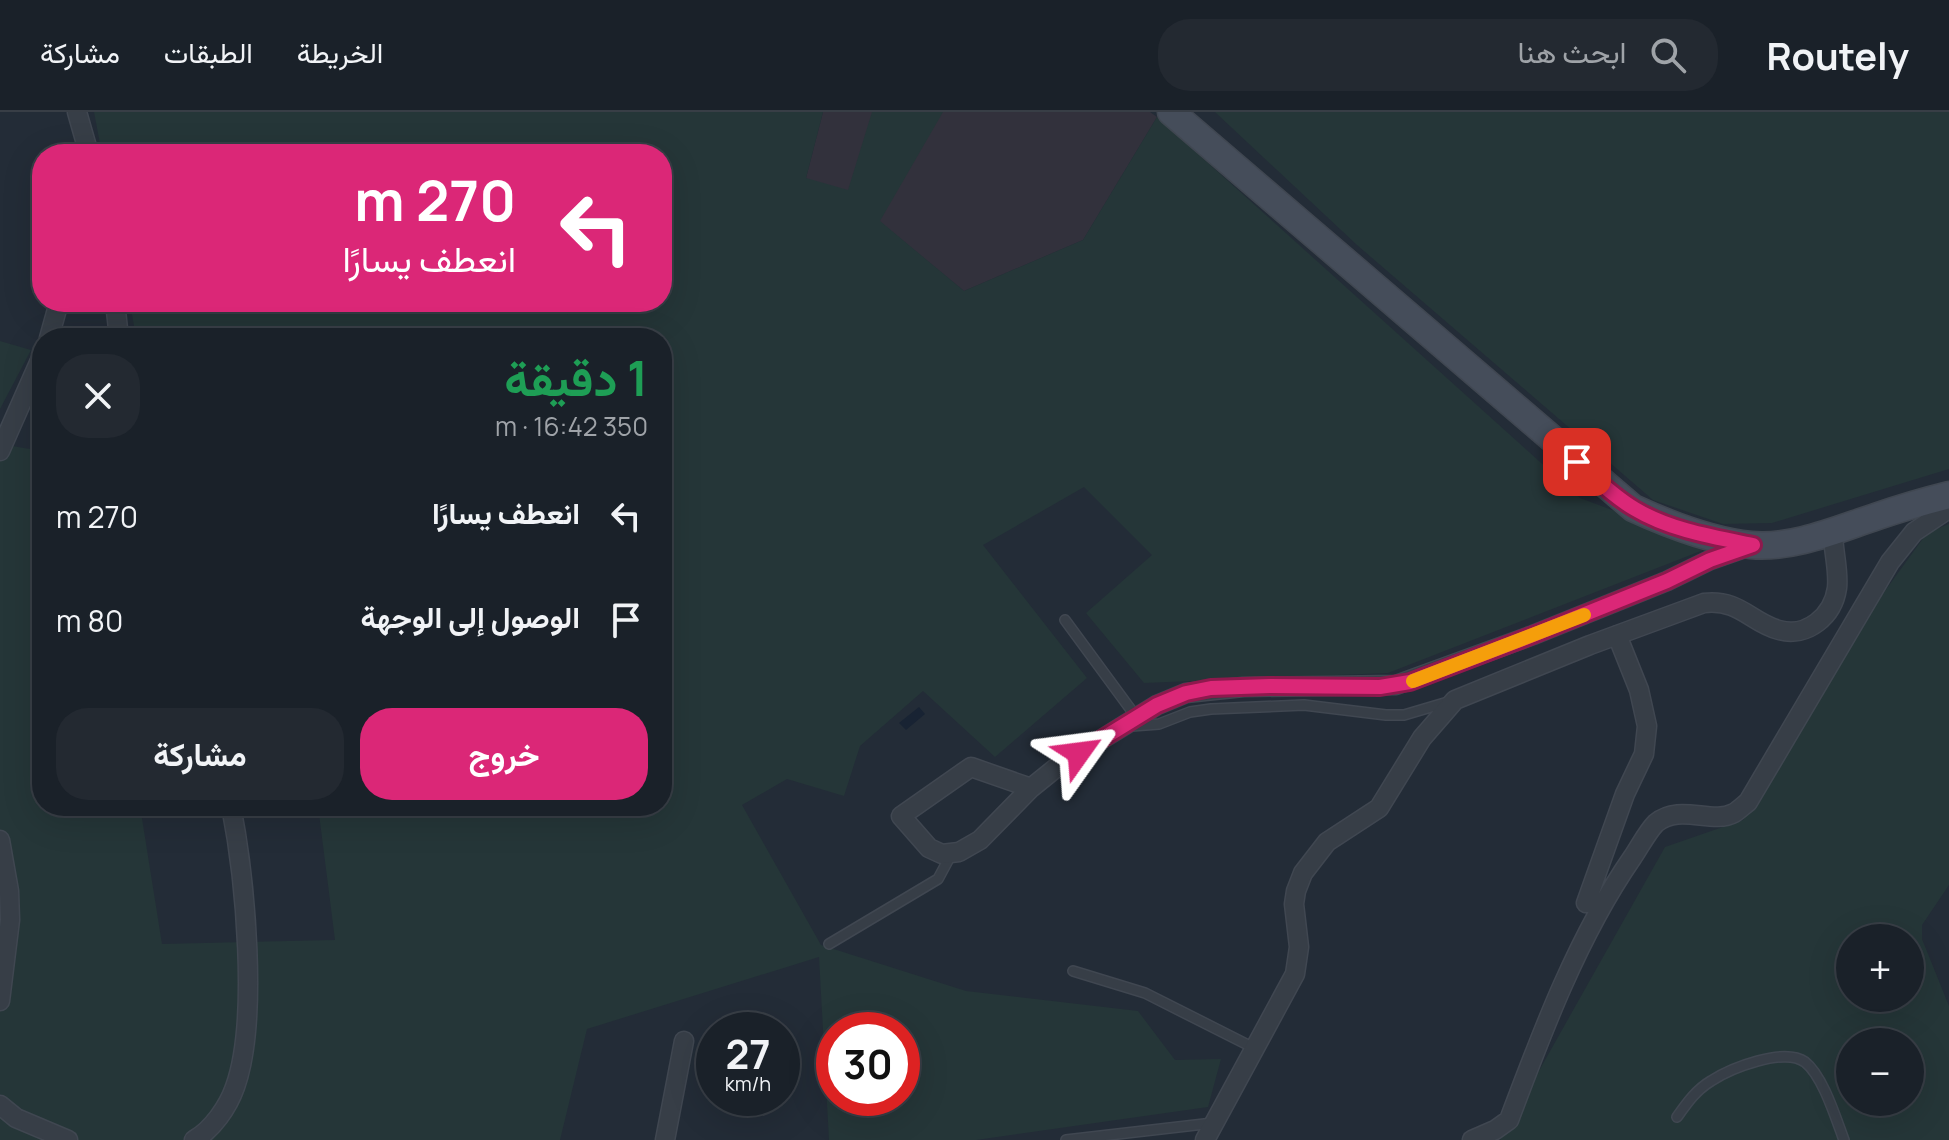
<!DOCTYPE html>
<html lang="ar">
<meta charset="utf-8">
<style>
:root{--surface:#1a2129;--page:#232931;--text:#f1f3f6;--muted:#9fa3a8;--line:#383e46;--accent:#db2777}
body{margin:0;font-family:Manrope,Vazirmatn,sans-serif;background:var(--page);color:var(--text);direction:rtl;height:100vh;display:flex;flex-direction:column;font-size:30px;white-space:nowrap}
*{box-sizing:border-box;margin:0}
p{font-size:26px;color:var(--muted)}
.icon{flex:none;width:44px;height:44px;fill:none;stroke:currentColor;stroke-width:2;stroke-linecap:round;stroke-linejoin:round}
.map{position:relative;flex:1;overflow:hidden;direction:ltr}
.side{position:absolute;left:32px;top:216px;width:640px;height:488px;display:flex;flex-direction:column;background:var(--surface);border-radius:32px;box-shadow:0 8px 32px #0002,0 0 0 2px var(--line);direction:rtl}
.side>*{flex:none}
.top-card{position:absolute;left:32px;top:32px;width:640px;height:168px;border-radius:32px;box-shadow:0 8px 32px #0002,0 0 0 2px var(--line);direction:rtl;background:#db2777;color:#fff;overflow:hidden}
.fabs{position:absolute;left:1836px;top:812px;display:grid;gap:16px}
.fabs a{display:grid;place-items:center;width:88px;height:88px;border-radius:50%;background:var(--surface);box-shadow:0 8px 32px #0002,0 0 0 2px var(--line);font-size:40px}
.speed{position:absolute;left:696px;top:900px;display:flex;gap:16px;font-size:40px;font-weight:700;text-align:center}
.speed>*{display:grid;place-content:center;width:104px;height:104px;border-radius:50%;background:var(--surface);box-shadow:0 8px 32px #0002,0 0 0 2px var(--line);line-height:1}
.speed small{font-size:20px;font-weight:400}
.speed .limit{border:12px solid #d22;background:#fff;color:#111}
.pin{position:absolute;display:grid;place-items:center;width:68px;height:68px;color:#fff;margin:-34px;border-radius:16px;box-shadow:0 4px 12px #0006}
.me{position:absolute;width:88px;margin:-44px;rotate:59deg;stroke-linejoin:round;filter:drop-shadow(0 0 6px #0008)}
.turn{display:flex;align-items:center;gap:28px;height:168px;padding:0 24px;font-size:36px}
.turn .icon{width:104px;height:104px;stroke-width:2.5}
.turn b{display:block;font-size:56px;line-height:68px}
.round{display:grid;place-items:center;flex:none;width:84px;height:84px;border-radius:32px;background:var(--page)}
.headline{display:flex;align-items:center;justify-content:space-between;height:136px;padding:0 24px}
h1{font-size:48px;font-weight:700;line-height:60px;color:#1e9e55}
.button{display:flex;gap:16px;margin-top:auto;padding:16px 24px}
.button a{flex:1;height:92px;border-radius:32px;background:var(--accent);color:#fff;font-size:32px;font-weight:700;line-height:92px;text-align:center}
.button a+a{background:var(--page);color:var(--text)}
ul{padding:0;list-style:none}
li{display:flex;align-items:center;gap:24px;height:104px;padding:0 24px}
li div{flex:1}
li b{display:block;font-size:30px}
li em{font-style:normal}
header{display:flex;align-items:center;gap:48px;box-sizing:border-box;height:112px;padding:0 40px;background:var(--surface);border-bottom:2px solid var(--line)}
header strong{font-size:38px}
nav{display:flex;gap:44px;margin-inline-start:auto;font-size:28px}
.search{width:560px;height:72px;background:var(--page);display:flex;align-items:center;gap:20px;box-sizing:border-box;padding:0 28px;border-radius:32px;color:var(--muted);font-size:30px}
.map>svg:first-child{display:block}
.medical{fill:#32313c}
.green{fill:#253638;fill-rule:evenodd}
.water{fill:#182333}
.lines{fill:none;stroke-linecap:round;stroke-linejoin:round}
.lane-casing{stroke:#404751;stroke-width:12}
.street-casing{stroke:#404751;stroke-width:21}
.secondary-casing{stroke:#404751;stroke-width:29}
.lane{stroke:#373e47;stroke-width:9}
.street{stroke:#373e47;stroke-width:18}
.secondary{stroke:#454d5a;stroke-width:26}
.route-casing{stroke:#8e194d;stroke-width:20}
.route{stroke:#db2777;stroke-width:14}
.slow{stroke:#f59e0b;stroke-width:14}
</style>
<header>
<strong>Routely</strong>
<div class="search"><svg class="icon" aria-label="search" viewBox="0 0 24 24"><circle cx="10" cy="10" r="6"/><path d="M15 15l6 6"/></svg>ابحث هنا</div>
<nav><a>الخريطة</a><a>الطبقات</a><a>مشاركة</a></nav>
</header>
<div class="map">
<svg width="1949" height="1028" viewBox="0 0 1949 1028">
<rect width="100%" height="100%" fill="#232c37"/>
<path class="medical" d="M823,0H1150L1157,5L1083,128L964,179L880,110L806,66Z"/>
<path class="green" d="M94,0H823L806,66L848,78L872,0H943L880,109L964,179L1083,128L1157,5L1580,386L1711,435L1388,561L1144,571L1086,501L1152,443L1084,375L983,433L1087,566L995,645L923,579L860,634L844,684L787,667L742,693L821,833L966,879L1138,899L1175,948L1221,947L1208,995L976,1028H829L819,845L587,917L560,1028H0V332L42,339V694H140L162,832L335,828L318,694H662V226H136L130,190H567V203L569,190H662V42H102ZM834,918H902V986H834Z
M1215,0H1949V357L1772,411L1723,412L1653,388L1357,133Z
M0,229L31,238L0,297Z
M1949,412V773L1922,813V827L1949,894V1028H1500L1665,735L1743,708L1808,606L1882,483L1927,421ZM1850,826H1910V886H1850ZM1850,930H1910V990H1850Z"/>
<path class="water" d="M919,595L925,602L906,618L899,611Z"/>
<g class="lines">
<defs>
<path id="lane" d="M1065,508L1137,606
M1132,614L1159,612L1190,600L1211,597L1304,593L1386,603H1404L1448,590
M829,832L938,767L952,741
M1073,859L1145,881L1254,936
M1677,1005C1687,991 1696,978 1711,969C1731,956 1784,935 1805,950C1823,964 1836,1007 1844,1028
M1066,1028L1213,1011"/>
<path id="street" d="M77,0L89,42
M115,190L119,226
M49,226L59,190
M0,339L42,244
M1031,676L971,655L901,704L929,736L942,742L959,740L980,728L1031,676L1057,655L1157,593L1186,581L1243,575L1396,573L1533,523L1667,469L1710,448L1750,434
M0,728L9,779L10,808L0,889
M1586,791L1625,682L1644,642L1647,614L1639,578L1617,523
M0,993L16,1006L68,1028
M194,1028C212,1018 228,995 235,975C259,908 245,765 231,694
M665,1028L684,929
M1205,1028L1295,862L1299,835L1294,792L1296,779L1303,761L1327,730L1379,696L1422,626L1455,588L1590,533L1704,491C1740,487 1750,510 1779,518C1807,526 1833,504 1837,476C1839,458 1833,439 1833,420
M1472,1028L1495,1018L1509,1008C1542,920 1578,824 1632,746C1639,736 1647,720 1656,711C1680,691 1712,713 1734,701C1739,698 1744,693 1748,690L1890,450L1914,420L1944,400L1949,392"/>
<path id="secondary" d="M1171,0L1633,396C1670,413 1711,429 1751,433C1794,437 1838,417 1878,404C1901,396 1925,389 1949,383"/>
</defs>
<use href="#lane" class="lane-casing"/>
<use href="#street" class="street-casing"/>
<use href="#secondary" class="secondary-casing"/>
<use href="#lane" class="lane"/>
<use href="#street" class="street"/>
<use href="#secondary" class="secondary"/>
</g>
<g class="lines">
<defs>
<path id="route" d="M1079,641L1157,593L1186,581L1211,576L1270,574L1380,575L1410,570L1533,523L1667,469L1710,448L1753,433C1713,425 1670,418 1635,397C1614,385 1595,366 1577,350"/>
</defs>
<use href="#route" class="route-casing"/>
<use href="#route" class="route"/>
<path class="slow" d="M1413,569L1584,503"/>
</g>
</svg>
<div class="fabs">
<a>+</a>
<a>−</a>
</div>
<div class="speed"><div>27<small>km/h</small></div><div class="limit">30</div></div>
<div class="pin" style="left:1577px;top:350px;background:#d93025"><svg class="icon" aria-label="arrive" viewBox="0 0 24 24"><path d="M6 21V4h12l-3 4 3 4H6"/></svg></div>
<svg class="me" style="left:1079px;top:641px" viewBox="-20 -20 40 40"><path d="M0-17L14 15 0 8-14 15z" fill="#db2777" stroke="#fff" stroke-width="4"/></svg>
<div class="top-card">
<div class="turn"><svg class="icon" aria-label="left" viewBox="0 0 24 24"><path d="M17 20v-9H6M10 6l-5 5 5 5"/></svg><div><b>270 m</b>انعطف يسارًا</div></div>
</div>
<section class="side">
<div class="headline"><div><h1>1 دقيقة</h1><p>350 m · 16:42</p></div><a class="round"><svg class="icon" aria-label="close" viewBox="0 0 24 24"><path d="M6 6l12 12M18 6L6 18"/></svg></a></div>
<ul>
<li><svg class="icon" aria-label="left" viewBox="0 0 24 24"><path d="M17 20v-9H6M10 6l-5 5 5 5"/></svg><div><b>انعطف يسارًا</b></div><em>270 m</em></li>
<li><svg class="icon" aria-label="arrive" viewBox="0 0 24 24"><path d="M6 21V4h12l-3 4 3 4H6"/></svg><div><b>الوصول إلى الوجهة</b></div><em>80 m</em></li>
</ul>
<div class="button"><a>خروج</a><a>مشاركة</a></div>
</section>
</div>
